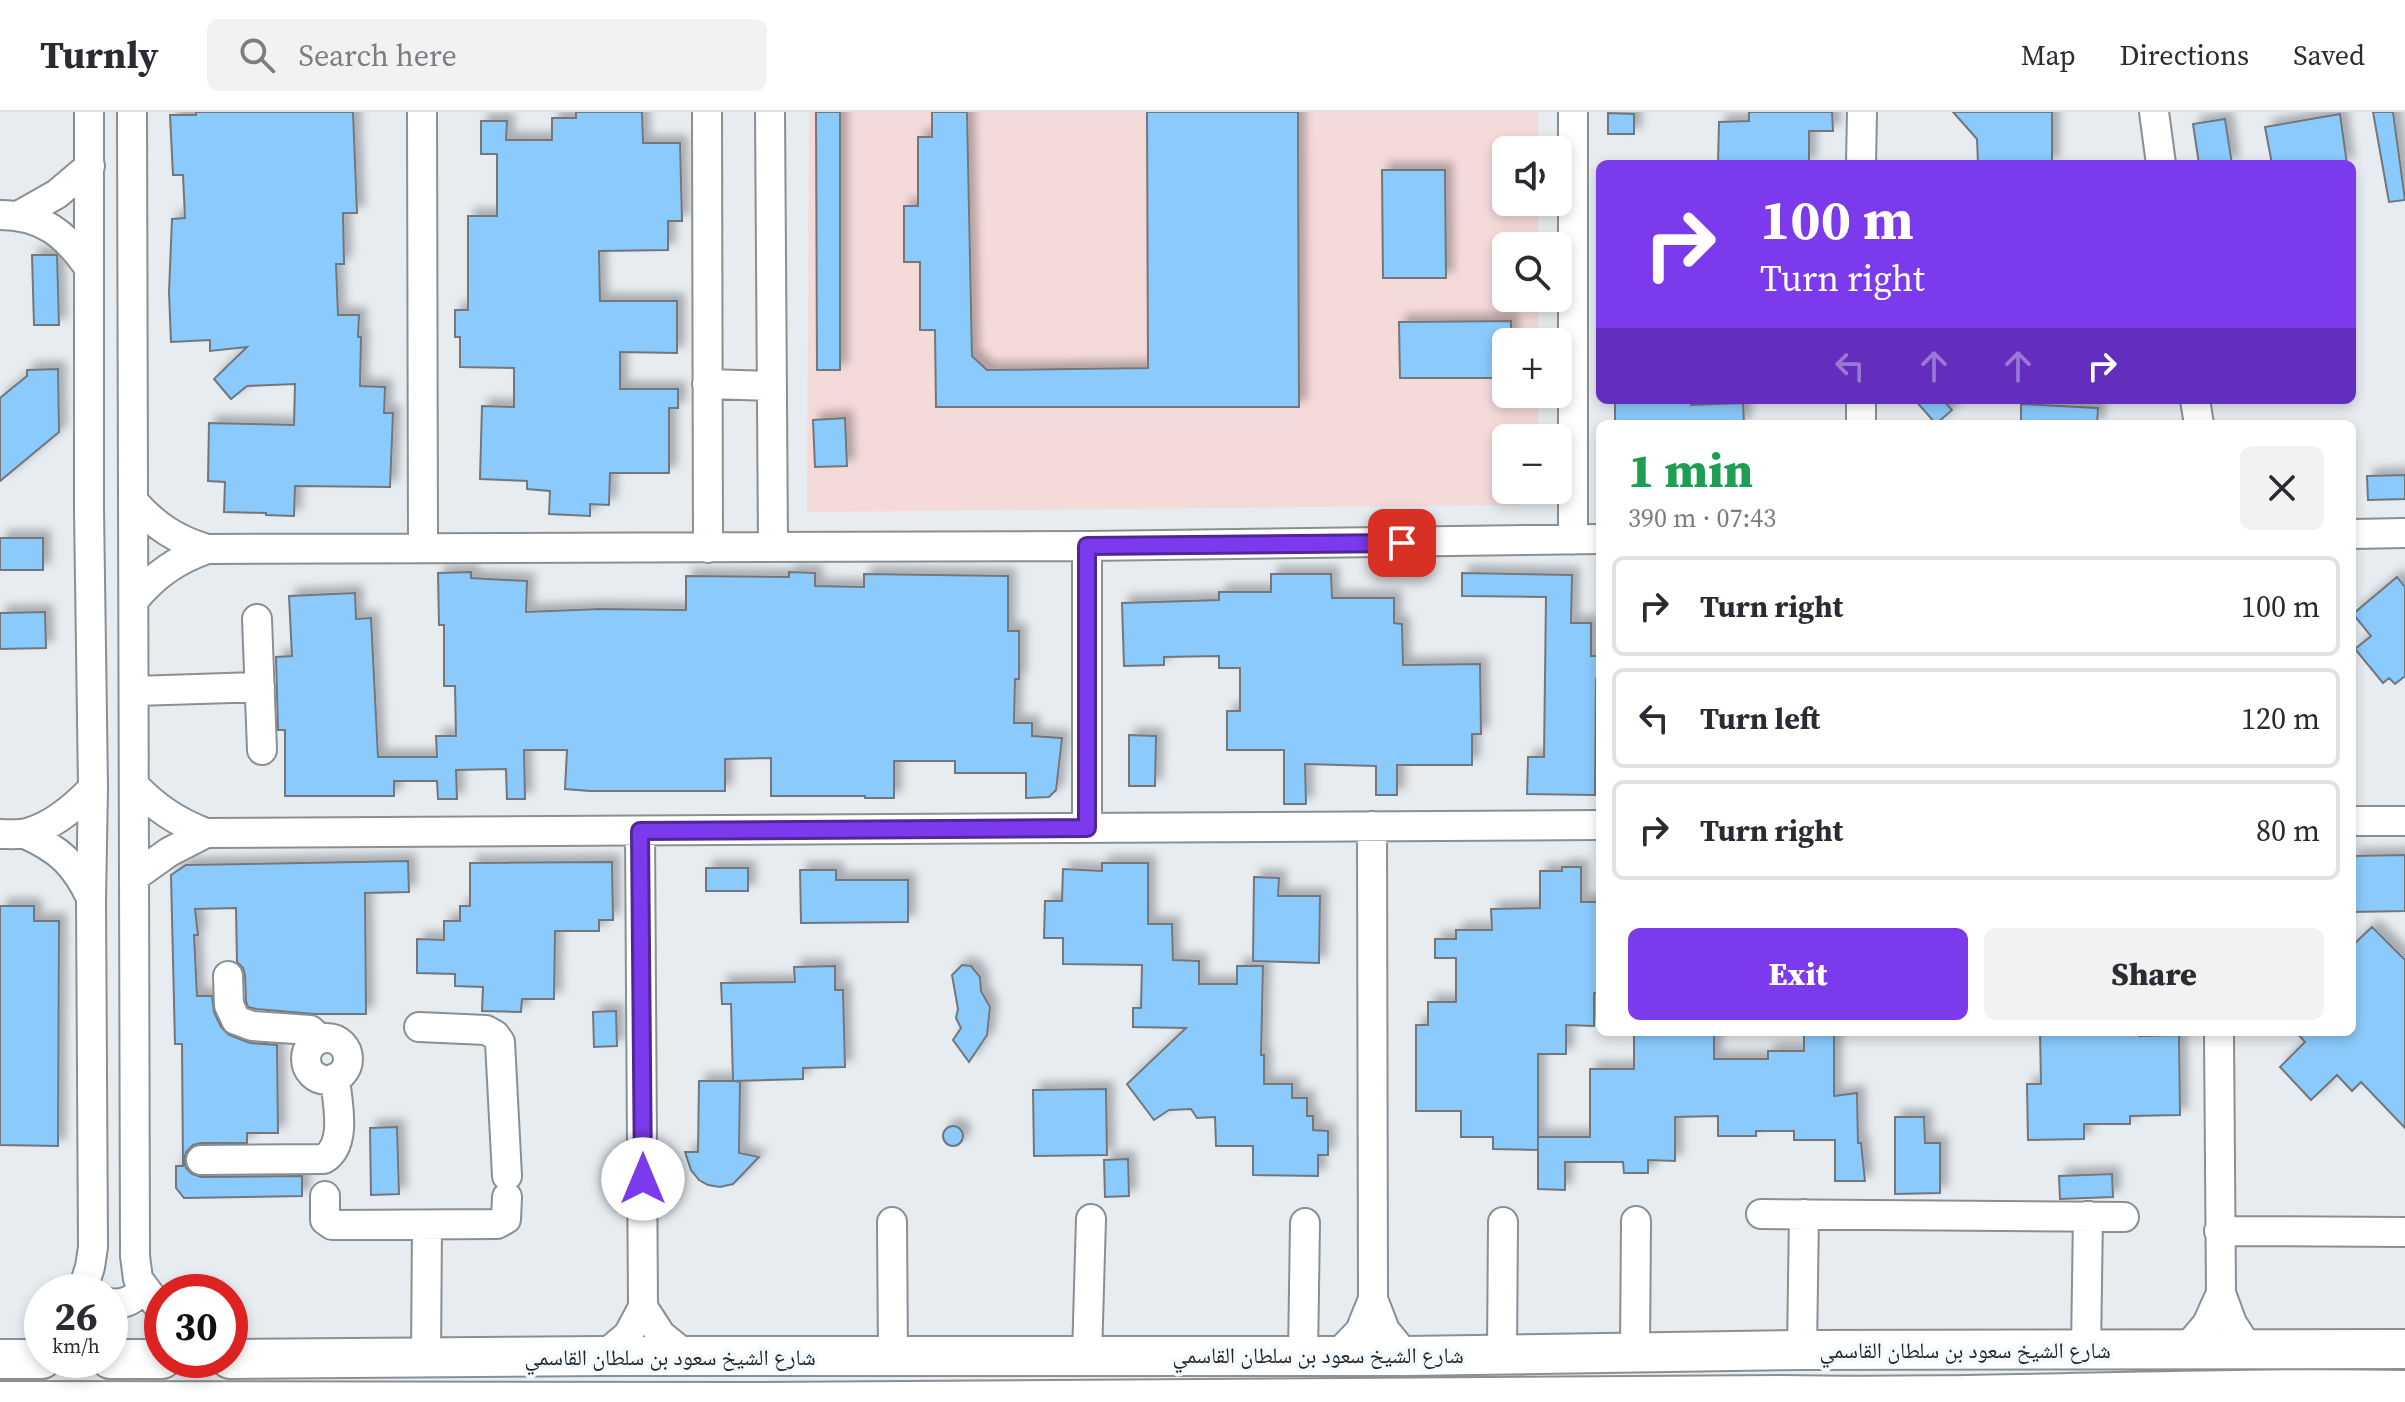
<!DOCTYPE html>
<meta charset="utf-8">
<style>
:root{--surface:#fff;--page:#f2f2f3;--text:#2b2b33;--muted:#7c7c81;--line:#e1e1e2;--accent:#7c3aed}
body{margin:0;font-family:"Source Serif 4","Noto Naskh Arabic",serif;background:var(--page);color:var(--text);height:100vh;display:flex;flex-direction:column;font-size:30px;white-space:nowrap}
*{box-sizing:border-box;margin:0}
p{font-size:26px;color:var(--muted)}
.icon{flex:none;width:44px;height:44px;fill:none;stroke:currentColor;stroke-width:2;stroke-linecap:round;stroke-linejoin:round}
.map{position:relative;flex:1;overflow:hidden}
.side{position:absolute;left:1596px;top:308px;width:760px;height:616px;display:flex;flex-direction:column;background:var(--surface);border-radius:12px;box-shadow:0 4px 12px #0003}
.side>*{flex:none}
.hud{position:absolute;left:1596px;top:48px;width:760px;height:244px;border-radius:12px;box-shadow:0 4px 12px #0003;background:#7c3aed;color:#fff;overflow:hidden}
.buttons{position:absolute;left:1492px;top:24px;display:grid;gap:16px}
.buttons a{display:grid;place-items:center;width:80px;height:80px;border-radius:12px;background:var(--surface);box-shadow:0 4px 12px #0003;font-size:40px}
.speed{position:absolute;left:24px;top:1162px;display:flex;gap:16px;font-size:40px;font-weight:700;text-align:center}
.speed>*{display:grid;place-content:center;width:104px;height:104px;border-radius:50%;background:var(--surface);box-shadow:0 4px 12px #0003;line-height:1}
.speed small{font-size:20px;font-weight:400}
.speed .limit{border:12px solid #d22;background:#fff;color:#111}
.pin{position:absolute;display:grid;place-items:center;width:68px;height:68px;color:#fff;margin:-34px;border-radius:16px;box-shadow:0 4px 12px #0006}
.me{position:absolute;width:88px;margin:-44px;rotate:0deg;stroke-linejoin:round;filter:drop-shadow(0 0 6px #0008)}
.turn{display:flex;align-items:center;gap:28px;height:168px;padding:0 32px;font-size:36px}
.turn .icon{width:104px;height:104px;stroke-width:2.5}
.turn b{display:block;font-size:56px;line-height:68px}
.lanes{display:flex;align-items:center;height:76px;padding:0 32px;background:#0003;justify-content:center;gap:40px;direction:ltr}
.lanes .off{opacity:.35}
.round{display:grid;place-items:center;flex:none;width:84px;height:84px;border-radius:12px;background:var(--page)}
.overview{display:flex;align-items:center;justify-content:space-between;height:136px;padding:0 32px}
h1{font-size:48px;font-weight:800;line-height:60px;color:#1e9e55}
.button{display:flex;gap:16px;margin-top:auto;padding:16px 32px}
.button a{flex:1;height:92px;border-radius:12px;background:var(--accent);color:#fff;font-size:32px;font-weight:800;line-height:92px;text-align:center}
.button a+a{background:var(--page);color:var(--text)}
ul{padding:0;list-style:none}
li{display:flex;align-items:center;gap:24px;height:100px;margin:0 16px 12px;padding:0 16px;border:4px solid var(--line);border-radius:12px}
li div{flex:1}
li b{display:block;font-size:30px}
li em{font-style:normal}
header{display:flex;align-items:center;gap:48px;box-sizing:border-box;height:112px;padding:0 40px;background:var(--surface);border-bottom:2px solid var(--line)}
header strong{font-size:38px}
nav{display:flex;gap:44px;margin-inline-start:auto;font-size:28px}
.search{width:560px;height:72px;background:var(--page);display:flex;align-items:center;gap:20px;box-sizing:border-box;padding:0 28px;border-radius:12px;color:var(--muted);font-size:30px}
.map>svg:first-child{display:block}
.commercial{fill:#f5dada}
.building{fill:#8acafc;stroke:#73777b;stroke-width:2;filter:url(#shadow)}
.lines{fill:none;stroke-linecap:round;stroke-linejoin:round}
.minor-casing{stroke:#8a8f93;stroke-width:32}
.secondary-casing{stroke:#8a8f93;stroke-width:42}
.minor{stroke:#fff;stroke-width:28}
.secondary{stroke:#fff;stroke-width:38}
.route-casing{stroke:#51269a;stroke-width:20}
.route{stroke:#7c3aed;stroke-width:14}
.labels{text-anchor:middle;stroke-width:7;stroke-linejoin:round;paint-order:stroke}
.street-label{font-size:22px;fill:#232527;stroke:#f4f9fe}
</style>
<header>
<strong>Turnly</strong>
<div class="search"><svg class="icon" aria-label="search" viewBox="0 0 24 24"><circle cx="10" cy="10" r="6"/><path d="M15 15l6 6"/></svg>Search here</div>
<nav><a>Map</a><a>Directions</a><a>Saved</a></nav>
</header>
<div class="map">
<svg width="2405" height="1290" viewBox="0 0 2405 1290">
<defs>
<filter id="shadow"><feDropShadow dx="7" dy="-7" stdDeviation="4" flood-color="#0004"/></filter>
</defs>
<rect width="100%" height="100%" fill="#e7ecf1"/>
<path class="commercial" d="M809,0H1538V38H1506V90H1538V134H1506V186H1538V230H1506V282H1538V326H1506V378H1538V380L1519,393L807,400Z"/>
<path class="building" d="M196,0H353L357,101H343L344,152H336L338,203H359L358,225H361L360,274L385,275L384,301H393L390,375L295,374L294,404L266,403V401L224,400L225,370L208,369L209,311L294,313L295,272L247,274L231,287L214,267L247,235L210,239V228L171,230L169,180L172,107L185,106L183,63H173L170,3H196Z
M576,0H642L643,31H680L682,109H668V138L599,139L600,189H677V241L620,240V277H678V296H669V361H610L609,393L590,392V404L549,402L550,379L527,377V369L480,367L482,294L514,295V256L460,255V225H455V198H468V104H497V42H481V9H507L506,28H552V6H576Z
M816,0H840V258H817Z
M932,0H967L972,244L987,258L1148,256L1147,0H1298L1299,295H936L935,218H920V150H904V94H918V25H932Z
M1749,0H1832L1833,19H1809V52H1718L1719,10L1749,9Z
M1953,0H2052V52H1978L1977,27Z
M2373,0H2393L2405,88L2389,90Z
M1608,1L1634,2V22H1608Z
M2340,2L2347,52H2272L2265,15Z
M2225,7L2232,52H2199L2193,12Z
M1382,58H1445L1446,166H1383Z
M32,143H57L59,213H34Z
M1511,209V230H1506V266H1400L1399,210Z
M58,257L59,320L0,369V286L27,264V258Z
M1615,288H1691V293L1743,291L1744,312H1615Z
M1915,288H1943L1952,298L1936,312Z
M2021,292L2098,296L2097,312H2021Z
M845,306L847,354L815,355L813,308Z
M2405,363V387L2368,388L2367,364Z
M0,426H43V458H0Z
M471,460V466L527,469L526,500L600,497L686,498V464L789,465V460L815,461V474L864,475V462L1008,464V519H1019V567H1015L1014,611H1032V624L1062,626L1056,678L1049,685L1026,686V661H955V649H894V686H865V684H771V646L725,647V679H590L565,677L567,638H524L525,687H507L506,657L456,658L457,687H438L437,669H394V684H285V618H278L276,545L292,544L289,484L355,481L356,507L371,506L378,645H437L436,624H456L455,574H444V513H439L438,461Z
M1462,461L1572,463L1571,511H1591V544H1600V567H1596L1595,683L1527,682L1528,645H1544L1546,485L1462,484Z
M1271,462H1331L1332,486H1394V511L1402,512L1403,553L1480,552L1481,622H1472V653H1397V683H1376V654L1305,652L1306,692H1284V638H1227V599H1240V556H1219V544L1164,545V553L1124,554L1122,491L1219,488V480H1271Z
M2397,465L2405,475V564L2395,572L2389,566L2383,571L2355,537L2371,524L2353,502Z
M45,500L46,536L0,537V501Z
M1129,623L1156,624L1155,674H1129Z
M2405,743V799L2352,800V744Z
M408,749L409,780L365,781L366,902H314L256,897L248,895L246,889L245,863L243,856L237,850L236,796L195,797L198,823H194L197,884H212L214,900L221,915L229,923L250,931L277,933L278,1021H247V1031H201L193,1033L186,1040L184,1049L186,1056L192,1062L201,1065L302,1064V1084L184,1086L176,1076V1054H183L182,932H175L171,763L186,753Z
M612,750L613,808H599V819H555L554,887H522L521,900L482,899L483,875L455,874V862L417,861V827L444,828V809H460V794H470V751Z
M1102,751H1148V812H1172L1173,848L1199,849V872H1237V854H1263L1261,943H1264V972H1292V986H1307V1004H1313V1018L1328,1019V1043H1318V1064L1253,1063V1034H1216L1215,1005L1197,1006L1191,997L1169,998L1154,1008L1127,972L1186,916L1133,915V896H1141L1142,853L1063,852V826H1044L1045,789H1062L1063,757L1102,759Z
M1562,755H1581V790H1600V881H1594V914L1566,913V942H1538V1038L1493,1037V1025H1461V999H1416V913H1428V890H1456V846H1435V827H1456V818H1492L1491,797L1540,796V759H1562Z
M706,756H748V779H706Z
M800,758H836V768H908V810L801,811Z
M1254,765L1279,766L1278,784H1320L1319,851L1253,849Z
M0,794H34V809H59L58,1034L0,1033Z
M2372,815L2405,848V1016L2361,970L2352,979L2337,963L2311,988L2280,955L2305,930L2296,920H2352V834Z
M962,853L971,854L980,865L981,879L990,895L987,923L969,950L953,928L961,916L956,906L958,897L952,863Z
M835,854V878H843L845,955L803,956V967L734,969L740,970L739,1041L759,1045L733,1072L720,1075L708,1073L699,1068L691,1058L685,1040H698L699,969H733L731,892H722L721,871L795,870L794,855Z
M616,899L617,934L594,935L593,900Z
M1634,920H1714V947H1768V939H1804V923H1834V984L1857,981L1858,1031H1861L1865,1069H1835V1028H1794V1019H1756V1024H1718V1004L1675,1005V1049L1648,1048V1061H1624L1623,1050H1565V1078L1538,1077V1025H1590V957H1634Z
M2040,920H2139V924L2179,923L2180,1003L2130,1004V1012H2084V1027L2028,1028L2027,972H2041Z
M1106,977L1107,1043L1034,1044L1033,978Z
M1895,1005H1924L1925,1031H1940V1081L1895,1082Z
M943 1024a10 10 0 1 1 20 0a10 10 0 1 1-20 0Z
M397,1015L399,1082L371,1083L370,1016Z
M1128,1047L1129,1084L1105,1085L1104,1048Z
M2112,1062L2113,1085L2060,1087L2059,1064Z"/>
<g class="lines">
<defs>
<path id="minor" d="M132,0L135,1144L138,1167L162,1199
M422,0L423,436
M707,0L708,436
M770,0L773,435
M2154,0L2161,52
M1861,52L1862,0
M0,103C42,103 66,122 89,156
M20,103L57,82L90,54
M707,272L772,274
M2195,288L2199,312
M1861,312V288
M134,390C155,414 177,428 207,437L1087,434L1600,427
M2352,422L2405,421
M1573,428V0
M1087,434V716
M134,488C155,463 176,448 207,437
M257,507L262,638
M135,579L260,575
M134,673C156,696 177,710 206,721L1600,713
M2352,709H2405
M1372,714L1373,1187L1385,1218L1406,1244
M0,722C9,722 19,723 27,721C53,714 75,695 93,676
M25,722C59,737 75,752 91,786
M134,765L169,740L206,721
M228,864L229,893L236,908L252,914L310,918L320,927
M419,915L486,918L495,923L500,930L507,1064
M2219,920L2221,1181L2232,1211L2249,1238
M306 947a21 21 0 1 1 42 0a21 21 0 1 1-42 0Z
M201,1048L324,1047C348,1032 337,990 335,966
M325,1084V1108L332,1113L497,1112L506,1107L507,1085
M1761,1102L2124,1105
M892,1110L893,1245
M2219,1119L2405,1120
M82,1180L90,1155L93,1135L91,786L93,676L89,397V0
M110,1191C125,1193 134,1188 143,1176
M643,1195L661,1223L687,1244
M1802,1238L1804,1102
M2086,1238L2088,1104
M2185,1238L2207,1212L2221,1181
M1635,1240L1636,1109
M1502,1242L1503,1110
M603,1244L628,1223L643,1195L640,719
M1087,1244L1091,1107
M1303,1244L1305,1111
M1336,1244L1360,1219L1373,1187
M426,1246L427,1113"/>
<path id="secondary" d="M0,1247H42
M110,1247H162
M230,1247L603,1244H1406L1802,1238L2405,1237
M0,1289L757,1290L1780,1283C1988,1287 2197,1274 2405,1278"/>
</defs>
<use href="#minor" class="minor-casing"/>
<use href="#secondary" class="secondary-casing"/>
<use href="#minor" class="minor"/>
<use href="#secondary" class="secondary"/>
</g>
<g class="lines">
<defs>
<path id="route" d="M643,1067L640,719L1087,716V434L1402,431"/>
</defs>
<use href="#route" class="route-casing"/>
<use href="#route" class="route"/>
</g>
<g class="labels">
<g class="street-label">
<text x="1965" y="1246">شارع الشيخ سعود بن سلطان القاسمي</text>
<text x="1318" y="1251">شارع الشيخ سعود بن سلطان القاسمي</text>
<text x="670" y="1253">شارع الشيخ سعود بن سلطان القاسمي</text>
</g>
</g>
</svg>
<div class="buttons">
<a><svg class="icon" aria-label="sound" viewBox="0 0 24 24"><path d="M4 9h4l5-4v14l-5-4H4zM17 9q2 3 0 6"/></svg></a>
<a><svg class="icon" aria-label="search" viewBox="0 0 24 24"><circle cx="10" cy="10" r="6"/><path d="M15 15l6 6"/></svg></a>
<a>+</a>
<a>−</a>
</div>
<div class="speed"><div>26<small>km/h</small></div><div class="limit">30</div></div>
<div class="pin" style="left:1402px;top:431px;background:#d93025"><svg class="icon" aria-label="arrive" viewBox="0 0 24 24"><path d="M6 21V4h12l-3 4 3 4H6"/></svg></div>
<svg class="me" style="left:643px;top:1067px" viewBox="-20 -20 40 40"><circle r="19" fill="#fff"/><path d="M0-13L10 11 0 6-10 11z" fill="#7c3aed"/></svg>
<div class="hud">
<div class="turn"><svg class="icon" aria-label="right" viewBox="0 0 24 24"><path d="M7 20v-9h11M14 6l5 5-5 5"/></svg><div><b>100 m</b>Turn right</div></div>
<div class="lanes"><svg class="icon off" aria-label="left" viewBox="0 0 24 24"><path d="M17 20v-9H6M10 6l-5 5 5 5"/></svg><svg class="icon off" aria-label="ahead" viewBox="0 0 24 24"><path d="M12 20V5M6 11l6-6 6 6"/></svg><svg class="icon off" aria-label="ahead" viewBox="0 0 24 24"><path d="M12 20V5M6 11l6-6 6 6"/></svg><svg class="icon" aria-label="right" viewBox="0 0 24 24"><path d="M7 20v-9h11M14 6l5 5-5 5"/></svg></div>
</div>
<section class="side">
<div class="overview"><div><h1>1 min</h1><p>390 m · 07:43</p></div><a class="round"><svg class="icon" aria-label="close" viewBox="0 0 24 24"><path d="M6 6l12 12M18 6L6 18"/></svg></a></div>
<ul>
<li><svg class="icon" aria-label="right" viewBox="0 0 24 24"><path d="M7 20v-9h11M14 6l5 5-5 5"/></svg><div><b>Turn right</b></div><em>100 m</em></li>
<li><svg class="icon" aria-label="left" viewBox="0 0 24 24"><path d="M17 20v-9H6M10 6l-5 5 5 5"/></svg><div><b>Turn left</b></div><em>120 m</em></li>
<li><svg class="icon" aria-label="right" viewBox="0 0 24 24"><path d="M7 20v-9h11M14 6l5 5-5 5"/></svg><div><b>Turn right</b></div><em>80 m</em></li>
</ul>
<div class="button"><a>Exit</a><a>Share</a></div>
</section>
</div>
